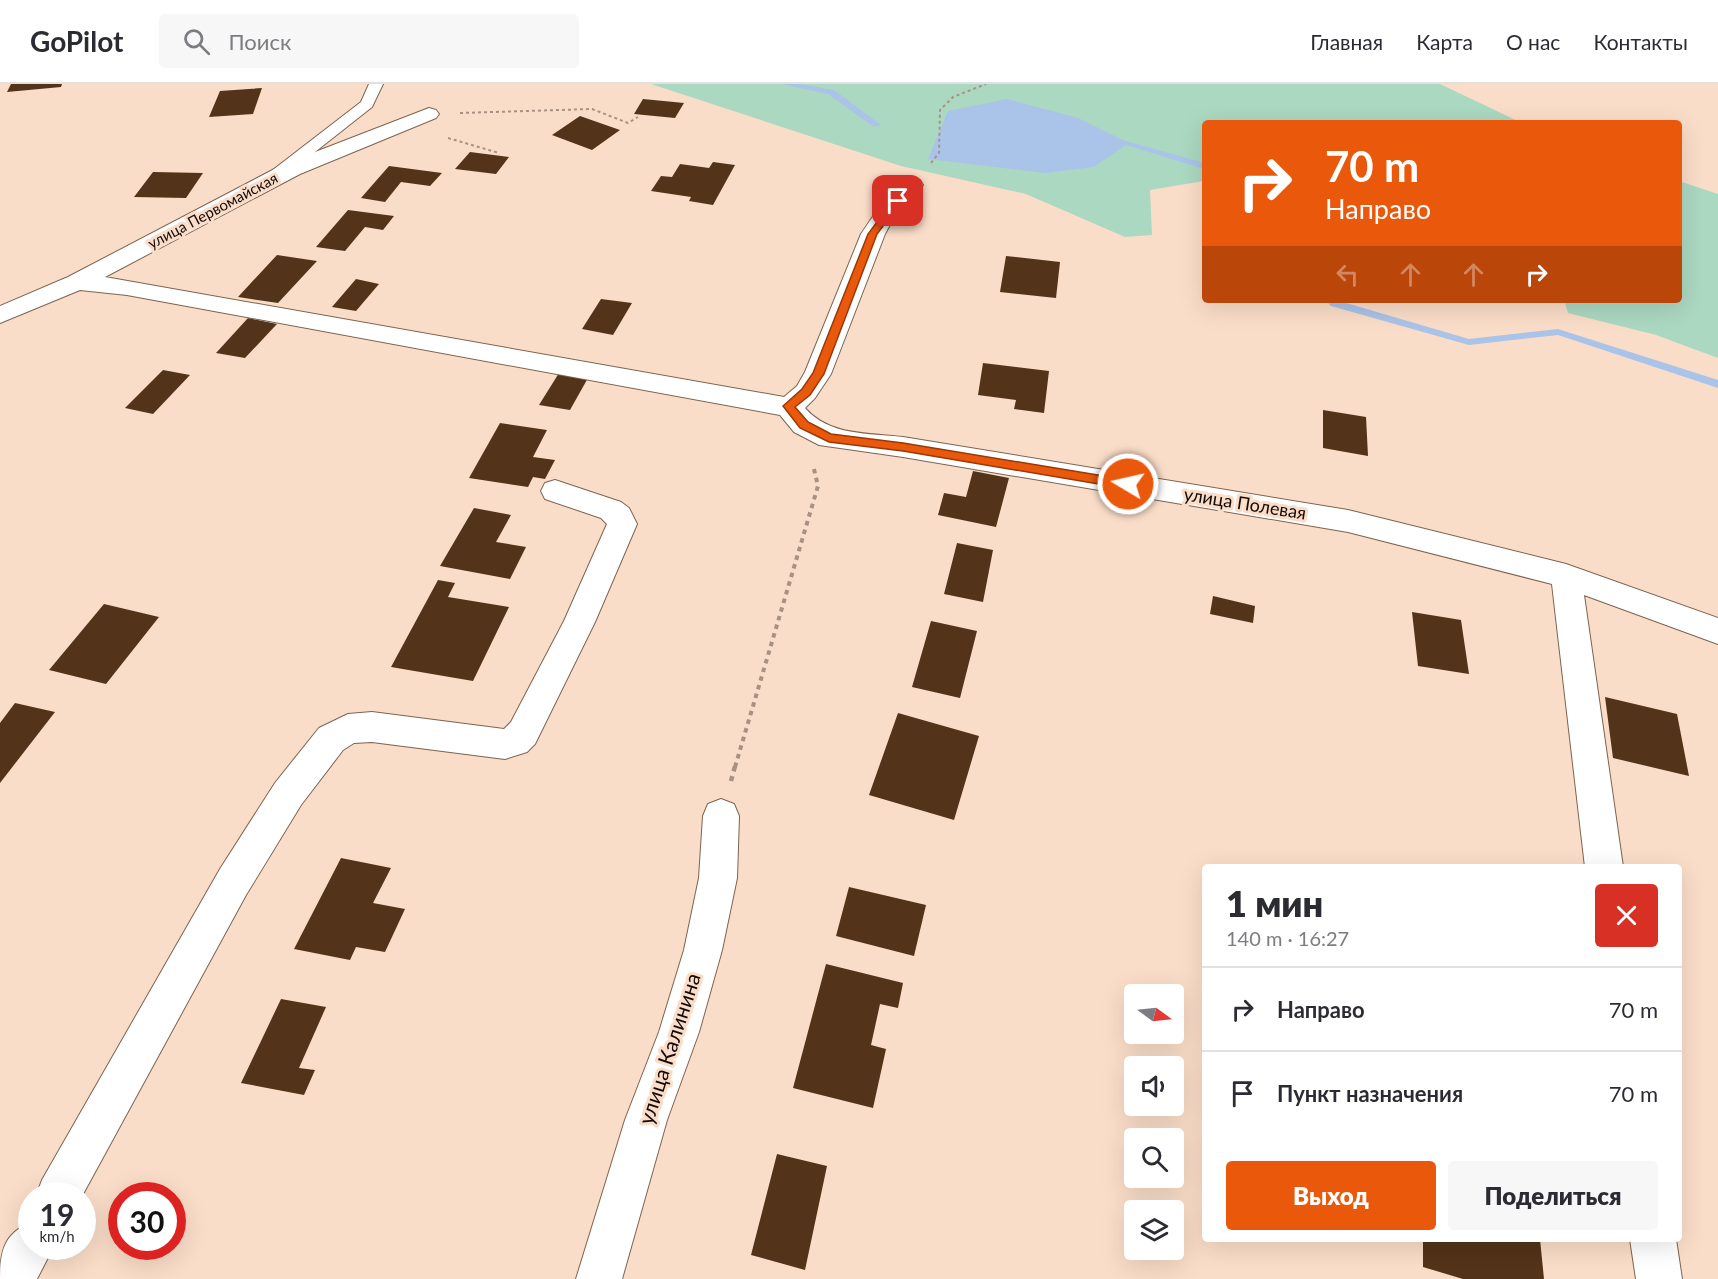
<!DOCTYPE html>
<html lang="ru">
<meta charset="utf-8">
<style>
:root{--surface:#fff;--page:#f7f7f7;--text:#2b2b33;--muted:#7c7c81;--line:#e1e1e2;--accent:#ea580c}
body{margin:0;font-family:Lato,sans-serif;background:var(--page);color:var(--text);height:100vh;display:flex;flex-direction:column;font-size:22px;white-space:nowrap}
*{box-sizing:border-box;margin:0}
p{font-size:20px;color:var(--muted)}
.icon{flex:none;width:33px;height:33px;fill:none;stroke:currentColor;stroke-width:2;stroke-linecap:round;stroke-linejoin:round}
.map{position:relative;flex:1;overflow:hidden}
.panel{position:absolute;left:1202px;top:780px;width:480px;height:378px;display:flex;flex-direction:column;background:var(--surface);border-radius:6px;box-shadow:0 6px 24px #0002}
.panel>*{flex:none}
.hud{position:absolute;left:1202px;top:36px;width:480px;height:183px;border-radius:6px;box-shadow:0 6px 24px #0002;background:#ea580c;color:#fff;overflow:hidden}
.needle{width:39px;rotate:105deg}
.fabs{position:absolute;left:1124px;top:900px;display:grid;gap:12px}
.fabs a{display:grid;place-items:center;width:60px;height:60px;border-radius:6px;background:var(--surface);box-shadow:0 6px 24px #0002;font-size:30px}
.speed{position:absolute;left:18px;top:1098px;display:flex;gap:12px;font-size:30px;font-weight:700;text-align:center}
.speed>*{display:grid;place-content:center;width:78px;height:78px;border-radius:50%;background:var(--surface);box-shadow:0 6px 24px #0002;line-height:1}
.speed small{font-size:15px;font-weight:400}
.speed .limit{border:9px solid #d22;background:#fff;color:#111}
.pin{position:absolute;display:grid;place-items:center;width:51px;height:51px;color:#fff;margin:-26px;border-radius:12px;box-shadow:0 3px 9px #0006}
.me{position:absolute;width:66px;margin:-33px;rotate:279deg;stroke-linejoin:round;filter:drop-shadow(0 0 4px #0008)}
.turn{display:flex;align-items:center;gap:21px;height:126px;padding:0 24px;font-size:27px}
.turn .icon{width:78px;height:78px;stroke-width:2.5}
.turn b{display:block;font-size:42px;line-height:51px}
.lanes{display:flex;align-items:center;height:57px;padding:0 24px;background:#0003;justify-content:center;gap:30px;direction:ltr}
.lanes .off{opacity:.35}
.round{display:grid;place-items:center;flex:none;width:63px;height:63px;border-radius:6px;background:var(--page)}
.headline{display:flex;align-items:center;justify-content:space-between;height:102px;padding:0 24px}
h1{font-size:36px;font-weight:800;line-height:45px}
.action{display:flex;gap:12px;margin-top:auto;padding:12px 24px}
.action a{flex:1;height:69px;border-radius:6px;background:var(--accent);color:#fff;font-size:24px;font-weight:800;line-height:69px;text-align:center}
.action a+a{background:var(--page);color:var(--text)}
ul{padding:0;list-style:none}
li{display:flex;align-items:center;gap:18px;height:84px;padding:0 24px;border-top:2px solid var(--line)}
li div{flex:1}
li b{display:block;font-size:22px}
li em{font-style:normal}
header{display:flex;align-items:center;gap:36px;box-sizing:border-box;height:84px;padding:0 30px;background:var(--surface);border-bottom:2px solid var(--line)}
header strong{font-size:28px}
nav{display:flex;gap:33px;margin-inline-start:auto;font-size:21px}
.search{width:420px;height:54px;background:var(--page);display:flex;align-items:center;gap:15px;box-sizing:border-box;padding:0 21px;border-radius:6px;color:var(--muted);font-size:22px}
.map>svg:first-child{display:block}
.green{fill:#abd8c0}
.water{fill:#aac3e9}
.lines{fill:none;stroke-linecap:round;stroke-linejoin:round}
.stream{fill:#aac3e9;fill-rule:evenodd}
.building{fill:#533319}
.service-casing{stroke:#7c6451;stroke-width:2}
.minor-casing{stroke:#7c6451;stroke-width:2}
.path-far2{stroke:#a89182;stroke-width:2;stroke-dasharray:3 3;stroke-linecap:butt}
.path-far1{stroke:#a89182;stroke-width:4;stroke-dasharray:4.5 4.5;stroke-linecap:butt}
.path{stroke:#a89182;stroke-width:4.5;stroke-dasharray:5 5;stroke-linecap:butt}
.service{fill:#fff;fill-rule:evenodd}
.minor{fill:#fff;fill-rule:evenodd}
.route{fill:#ea580c;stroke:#983908;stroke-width:1.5}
.labels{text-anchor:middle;stroke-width:6;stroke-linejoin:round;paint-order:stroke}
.far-street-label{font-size:15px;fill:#130904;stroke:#faddc8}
.street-label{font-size:18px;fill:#130904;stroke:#faddc8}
.near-street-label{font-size:21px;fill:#130904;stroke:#faddc8}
</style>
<header>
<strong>GoPilot</strong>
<div class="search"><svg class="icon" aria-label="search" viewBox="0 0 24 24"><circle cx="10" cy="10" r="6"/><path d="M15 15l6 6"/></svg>Поиск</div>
<nav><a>Главная</a><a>Карта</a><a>О нас</a><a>Контакты</a></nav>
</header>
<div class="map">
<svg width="1718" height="1195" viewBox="0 0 1718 1195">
<rect width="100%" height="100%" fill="#faddc8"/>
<path class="green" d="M651,0H1440L1522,39H1204V97L1150,106L1152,151L1125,153L1026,110L901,82Z
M1679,97L1718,110V274L1656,251L1568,229L1564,216H1678Z"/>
<path class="water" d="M1007,15L1078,34L1129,59L1094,83L1045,89L928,75L948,27Z"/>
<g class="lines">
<path class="stream" d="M781,0H799L834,6L881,41L874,43L828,10Z
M1126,57L1204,79V85L1126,61Z
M1325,216H1336L1469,255L1558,245L1718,296V304L1558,251L1469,261L1331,222Z"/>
</g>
<path class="building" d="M11,0H62L61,3L7,8Z
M262,4L253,30L209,33L220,7Z
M643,15L684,19L675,34L634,30Z
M580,32L620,46L592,66L552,51Z
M470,68L509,73L496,90L455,85Z
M713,78L735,81L713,121L689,117L691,113L651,107L661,92L672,93L680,80L709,84Z
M389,82L442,89L430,102L401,98L385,118L361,114Z
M153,88L203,89L186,114L134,113Z
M348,126L394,132L383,146L365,143L345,167L316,163Z
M277,171L317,177L278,219L238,213Z
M1006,172L1060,178L1056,214L1000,208Z
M356,195L379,200L356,227L332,223Z
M601,215L632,219L613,251L582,245Z
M248,234L277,240L245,274L216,269Z
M983,279L1049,287L1044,329L1014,325L1016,316L978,311Z
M163,286L190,291L153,330L125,324Z
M559,289L588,294L570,326L539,321Z
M1323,326L1366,333L1368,372L1323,364Z
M500,339L547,346L533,373L555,376L545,395L533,393L528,403L469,394Z
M973,387L1009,394L996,443L938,431L944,409L966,413Z
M474,424L511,431L496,458L526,463L510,495L440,482Z
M957,459L993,466L983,518L944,510Z
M438,496L455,499L448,513L509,523L473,597L391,583Z
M1213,512L1255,522L1253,539L1210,530Z
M104,520L159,533L106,600L49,586Z
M1412,528L1461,536L1469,590L1418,582Z
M931,537L977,547L960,614L912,603Z
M1605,613L1677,630L1689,692L1613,674Z
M15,619L55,628L0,699V639Z
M898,629L979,652L954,736L869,711Z
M341,774L391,784L373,819L405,825L385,868L356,863L350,876L294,865Z
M849,803L926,821L914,872L836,852Z
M826,880L903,899L898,924L880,920L871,961L886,965L873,1024L793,1004Z
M281,915L326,923L299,984L315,986L304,1011L241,999Z
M777,1070L827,1082L805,1186L751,1171Z
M1423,1155H1540L1544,1195H1463L1423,1183Z"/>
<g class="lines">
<defs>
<path id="service" d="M369,0H383L372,23L277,98H265L263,95L265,92L361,18Z"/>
<path id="minor" d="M429,24L436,26L439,30L436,34L300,90L105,193L784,313L797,302L805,288L861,150C870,137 892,103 905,96C910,94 915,95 920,96L923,101L893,135L885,150L831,290L815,314L805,324C829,352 869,349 903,353L1348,426L1566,480L1718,534V560L1584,511L1623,783H1585L1552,500L1348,448L903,373L819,361L794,348L780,331L127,211L80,206L0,239V222L68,193L284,80Z
M555,396L621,418L629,424L637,440L595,538L535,660L527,668L505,675L372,658L354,659L343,666L301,721L246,811L82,1112H36L42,1096L220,785L275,699L319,644L348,630L372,628L504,645L511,638L564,537L607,440L601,434L545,415L541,407L545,399Z
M721,715L734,720L739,732L737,794L722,866L699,948L667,1036L622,1195H576L625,1036L659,948L684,866L699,794L703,732L708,720Z
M32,1138V1162H54L37,1195H0C0,1167 4,1149 32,1138Z
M1630,1155H1676L1682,1195H1636Z"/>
</defs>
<use href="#service" class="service-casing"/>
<use href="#minor" class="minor-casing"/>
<path class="path-far2" d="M460,29L592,25L628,39L638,33
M448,54L499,69
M931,79L939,69L940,26L953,13L986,0"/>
<path class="path-far1" d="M735,683L818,402L813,381"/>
<path class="path" d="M731,697L735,682"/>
<use href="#service" class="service"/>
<use href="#minor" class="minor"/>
</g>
<path class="route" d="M894,115L902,117L877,150L824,290L810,311L795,323L808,338L831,350L903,359L1128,396L1134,400L1132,403L1128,405L903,367L829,358L800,344L783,322L802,305L813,289L868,150Z"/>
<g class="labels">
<g class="far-street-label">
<text transform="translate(213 127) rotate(-28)" y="5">улица Первомайская</text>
</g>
<g class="street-label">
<text transform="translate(1245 420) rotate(9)" y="6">улица Полевая</text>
</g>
<g class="near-street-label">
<text transform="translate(670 965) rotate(-72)" y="7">улица Калинина</text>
</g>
</g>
</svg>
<div class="fabs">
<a><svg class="needle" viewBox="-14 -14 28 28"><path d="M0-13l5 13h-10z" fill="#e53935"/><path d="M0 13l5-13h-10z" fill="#7c7c81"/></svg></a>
<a><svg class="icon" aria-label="sound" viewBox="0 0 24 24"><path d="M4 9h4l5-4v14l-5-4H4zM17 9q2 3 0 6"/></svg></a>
<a><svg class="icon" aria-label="search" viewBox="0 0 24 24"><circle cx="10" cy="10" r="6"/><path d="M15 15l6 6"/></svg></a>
<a><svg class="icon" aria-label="layers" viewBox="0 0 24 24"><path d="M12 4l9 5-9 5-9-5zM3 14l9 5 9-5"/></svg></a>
</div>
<div class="speed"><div>19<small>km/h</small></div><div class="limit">30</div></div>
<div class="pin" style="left:898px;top:117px;background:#d93025"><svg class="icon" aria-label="arrive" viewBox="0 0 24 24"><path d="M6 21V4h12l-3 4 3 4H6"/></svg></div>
<svg class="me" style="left:1128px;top:400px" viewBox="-20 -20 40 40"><circle r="17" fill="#ea580c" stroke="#fff" stroke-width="3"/><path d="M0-11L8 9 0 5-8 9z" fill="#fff"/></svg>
<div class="hud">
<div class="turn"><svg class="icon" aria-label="right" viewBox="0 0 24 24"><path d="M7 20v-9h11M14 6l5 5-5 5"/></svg><div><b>70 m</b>Направо</div></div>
<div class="lanes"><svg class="icon off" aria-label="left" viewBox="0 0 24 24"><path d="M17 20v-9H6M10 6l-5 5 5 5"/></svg><svg class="icon off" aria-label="ahead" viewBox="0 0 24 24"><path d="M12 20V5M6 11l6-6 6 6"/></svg><svg class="icon off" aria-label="ahead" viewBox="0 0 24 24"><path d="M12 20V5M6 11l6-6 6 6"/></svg><svg class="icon" aria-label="right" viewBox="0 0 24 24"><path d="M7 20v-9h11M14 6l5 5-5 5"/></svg></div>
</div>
<section class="panel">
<div class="headline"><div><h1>1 мин</h1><p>140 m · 16:27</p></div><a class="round" style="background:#d93025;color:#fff"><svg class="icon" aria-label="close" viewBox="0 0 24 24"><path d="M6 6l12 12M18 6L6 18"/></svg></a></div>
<ul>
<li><svg class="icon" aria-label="right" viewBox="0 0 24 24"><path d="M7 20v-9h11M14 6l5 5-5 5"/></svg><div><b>Направо</b></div><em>70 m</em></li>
<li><svg class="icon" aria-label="arrive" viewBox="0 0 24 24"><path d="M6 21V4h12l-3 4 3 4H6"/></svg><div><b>Пункт назначения</b></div><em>70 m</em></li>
</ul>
<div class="action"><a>Выход</a><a>Поделиться</a></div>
</section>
</div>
